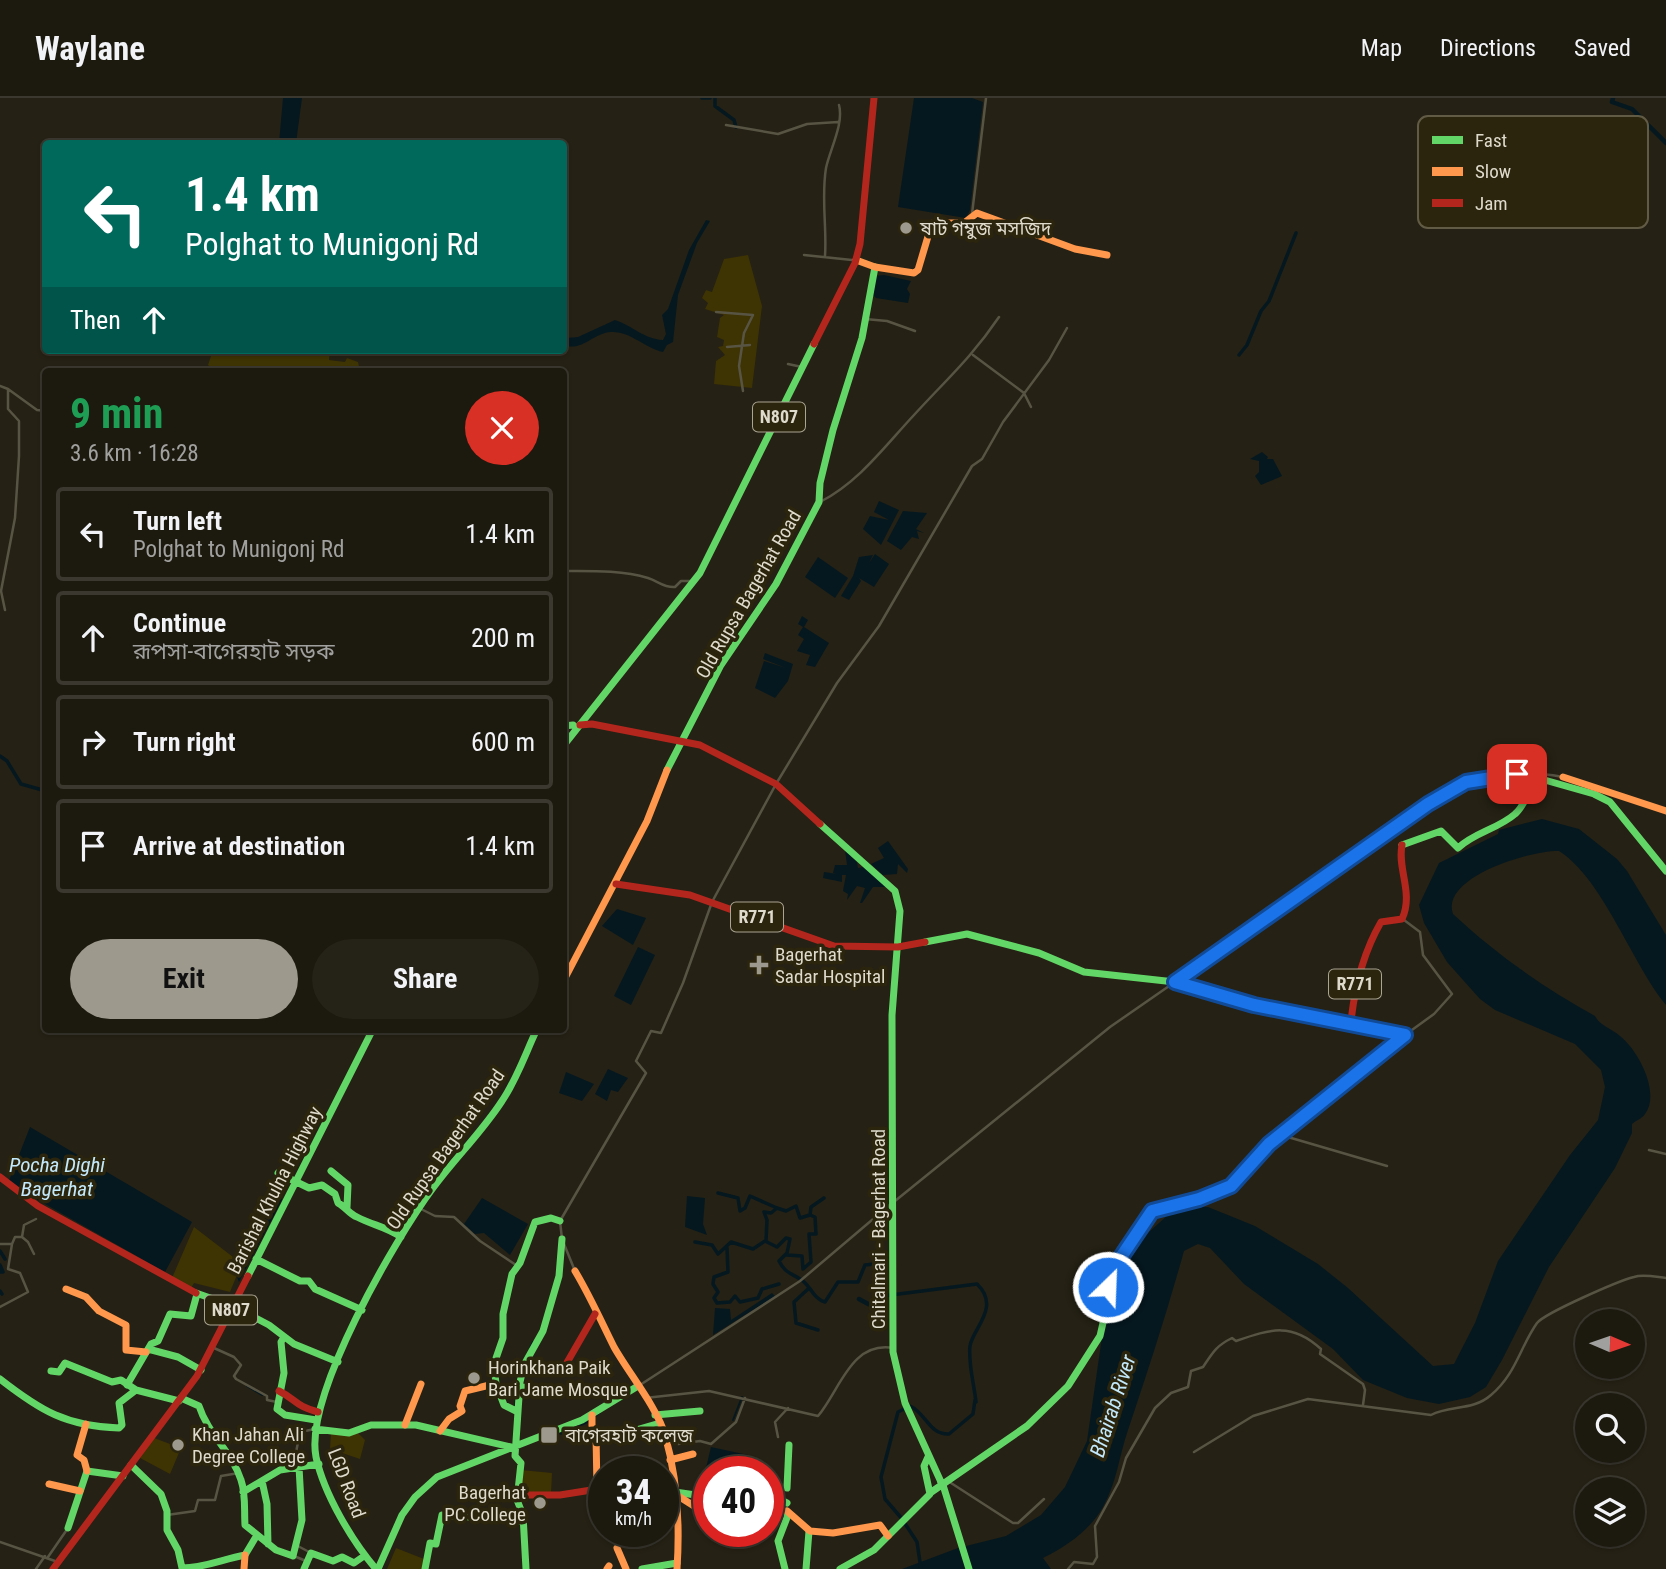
<!DOCTYPE html>
<meta charset="utf-8">
<style>
:root{--surface:#1c190f;--page:#252218;--text:#f1f3f6;--muted:#a0a09e;--line:#3a382f;--accent:#9d998c}
body{margin:0;font-family:"Roboto Condensed","Noto Sans Bengali",sans-serif;background:var(--page);color:var(--text);height:100vh;display:flex;flex-direction:column;font-size:26px;white-space:nowrap}
*{box-sizing:border-box;margin:0}
p{font-size:23px;color:var(--muted)}
.icon{flex:none;width:38px;height:38px;fill:none;stroke:currentColor;stroke-width:2;stroke-linecap:round;stroke-linejoin:round}
.map{position:relative;flex:1;overflow:hidden}
.sheet{position:absolute;left:42px;top:270px;width:525px;height:665px;display:flex;flex-direction:column;background:var(--surface);border-radius:7px;box-shadow:0 2px 5px #0004,0 0 0 2px var(--line)}
.sheet>*{flex:none}
.hud{position:absolute;left:42px;top:42px;width:525px;height:214px;border-radius:7px;box-shadow:0 2px 5px #0004,0 0 0 2px var(--line);background:#00695c;color:#fff;overflow:hidden}
.needle{width:46px;rotate:92deg}
.tools{position:absolute;left:1575px;top:1211px;display:grid;gap:14px}
.tools a{display:grid;place-items:center;width:70px;height:70px;border-radius:50%;background:var(--surface);box-shadow:0 2px 5px #0004,0 0 0 2px var(--line);font-size:35px}
.speed{position:absolute;left:588px;top:1358px;display:flex;gap:14px;font-size:35px;font-weight:700;text-align:center}
.speed>*{display:grid;place-content:center;width:91px;height:91px;border-radius:50%;background:var(--surface);box-shadow:0 2px 5px #0004,0 0 0 2px var(--line);line-height:1}
.speed small{font-size:18px;font-weight:400}
.speed .limit{border:10px solid #d22;background:#fff;color:#111}
.pin{position:absolute;display:grid;place-items:center;width:60px;height:60px;color:#fff;margin:-30px;border-radius:14px;box-shadow:0 4px 10px #0006}
.me{position:absolute;width:77px;margin:-38px;rotate:24deg;stroke-linejoin:round;filter:drop-shadow(0 0 5px #0008)}
.turn{display:flex;align-items:center;gap:24px;height:147px;padding:0 28px;font-size:32px}
.turn .icon{width:91px;height:91px;stroke-width:2.5}
.turn b{display:block;font-size:49px;line-height:60px}
.then{display:flex;align-items:center;height:66px;padding:0 28px;background:#0003;gap:14px;font-size:26px}
.round{display:grid;place-items:center;flex:none;width:74px;height:74px;border-radius:37px;background:var(--page)}
.head{display:flex;align-items:center;justify-content:space-between;height:119px;padding:0 28px}
h1{font-size:42px;font-weight:700;line-height:52px;color:#1e9e55}
.cta{display:flex;gap:14px;margin-top:auto;padding:14px 28px}
.cta a{flex:1;height:80px;border-radius:42px;background:var(--accent);color:#111;font-size:28px;font-weight:700;line-height:80px;text-align:center}
.cta a+a{background:var(--page);color:var(--text)}
ul{padding:0;list-style:none}
li{display:flex;align-items:center;gap:21px;height:94px;margin:0 14px 10px;padding:0 14px;border:4px solid var(--line);border-radius:7px}
li div{flex:1}
li b{display:block;font-size:26px}
li em{font-style:normal}
header{display:flex;align-items:center;gap:42px;box-sizing:border-box;height:98px;padding:0 35px;background:var(--surface);border-bottom:2px solid var(--line)}
header strong{font-size:33px}
nav{display:flex;gap:38px;margin-inline-start:auto;font-size:24px}
.map>svg:first-child{display:block}
.green{fill:#3e3303}
.water{fill:#051820}
.lines{fill:none;stroke-linecap:round;stroke-linejoin:round}
.stream{stroke:#051820;stroke-width:2}
.canal{stroke:#051820;stroke-width:3.5}
.river{stroke:#051820;stroke-width:4.5}
.street{stroke:#585444;stroke-width:2.5}
.fast{stroke:#63d668;stroke-width:7}
.slow{stroke:#ff974d;stroke-width:7}
.jam{stroke:#b3261e;stroke-width:7}
.fast-bridge{stroke:#63d668;stroke-width:7}
.route-casing{stroke:#114b97;stroke-width:18}
.route{stroke:#1a73e8;stroke-width:12}
.poi-dot{fill:#9d998c;stroke:#2c250d;stroke-width:2.5}
.labels{text-anchor:middle;stroke-width:7;stroke-linejoin:round;paint-order:stroke}
.shield{fill:#2c250d;stroke:#a9a493;stroke-width:2}
.shield-label{font-size:18px;font-weight:bold;fill:#dedacc}
.poi-label{font-size:19px;fill:#dedacc;stroke:#2c250d;text-anchor:start}
.street-label{font-size:19px;fill:#dedacc;stroke:#2c250d}
.water-label{font-size:21px;font-style:italic;fill:#c3e9fc;stroke:#2c250d}
.key{fill:#2c250d;stroke:#615b46;stroke-width:2}
.key-label{font-size:19px;fill:#dedacc}
</style>
<header>
<strong>Waylane</strong>
<nav><a>Map</a><a>Directions</a><a>Saved</a></nav>
</header>
<div class="map">
<svg width="1666" height="1471" viewBox="0 0 1666 1471">
<rect width="100%" height="100%" fill="#252114"/>
<path class="green" d="M748,157L762,208L752,290L714,286L716,263L725,257L718,249L723,248L724,242L717,239L720,220L724,217L705,211L708,205L702,200L706,192L712,194L724,161Z
M213,252H330L329,262L345,264L347,260L358,264L360,273H215L208,267Z
M194,1129L233,1159L239,1172L230,1194L194,1185L190,1192L172,1180Z
M331,1334H357L365,1342L360,1361L330,1351Z
M154,1340L181,1350L170,1376L140,1360Z
M521,1372L552,1375L551,1396H519Z
M396,1450L424,1461V1471H387Z"/>
<path class="water" d="M283,0H302L296,45H279Z
M914,0H972L983,4L970,112L966,120L898,109Z
M706,122L710,123L697,145L678,197L673,244L667,247L663,254C645,250 630,233 611,234C593,235 582,254 564,247V191L567,240L578,239L615,222C633,228 644,241 663,242L666,236L662,217L668,211L689,152Z
M884,177L911,183L907,191L910,196L908,205L876,200L871,195L875,178Z
M1262,354L1268,359L1267,361H1273L1282,378L1261,387L1255,378L1259,374V363L1250,361Z
M879,403L899,412L881,447L863,431L870,418L889,422L874,414Z
M903,413L927,415L916,431L924,435L917,433L919,441L912,439L901,452L887,443Z
M875,456L889,466L874,489L859,480L861,483L849,502L841,498L853,478L859,459L873,457L869,465Z
M818,459L848,480L835,500L805,479Z
M802,518L808,522L804,529L829,545L815,569L806,567L810,557L797,553L804,541L798,537L803,529L798,526Z
M765,555L793,566L788,583L775,600L755,590L764,563L786,570L763,561Z
M1542,721L1579,731L1617,761L1627,773L1666,837V907C1631,864 1603,781 1559,753C1532,752 1440,779 1453,816C1497,857 1543,889 1595,918C1600,928 1611,930 1620,938C1638,952 1661,995 1645,1016C1642,1021 1636,1022 1632,1026V1035L1615,1070L1549,1169L1502,1262L1486,1289L1470,1299L1439,1306L1407,1300L1363,1282L1333,1251L1244,1186L1210,1150L1198,1146L1184,1153C1167,1214 1148,1273 1128,1332C1119,1358 1117,1384 1103,1409C1091,1431 1066,1449 1043,1460L1051,1471H902L958,1450L1006,1438L1041,1417L1065,1389L1087,1343L1102,1239L1121,1176L1139,1143L1169,1116L1194,1109H1208L1255,1128L1318,1166L1348,1190L1433,1268L1454,1266L1475,1225L1498,1163L1570,1057L1598,1022L1605,989L1601,972L1575,946L1495,912L1480,901L1447,864L1424,825L1419,807L1439,765L1498,736L1499,732Z
M888,743L908,771L907,775L898,766L897,776L883,777L871,766L884,760L878,750Z
M845,752L857,764L858,770L864,769L887,789H873L862,805H860L865,790L857,788L847,802L848,796L843,793L846,777H842V784L823,780L824,774L837,776L833,775L835,767H847Z
M617,811L646,820L633,847L602,828Z
M638,849L655,857L631,907L614,898Z
M608,971L628,980L618,994L611,992L607,1003L595,996Z
M566,974L594,986L582,1003L559,995Z
M30,1029L192,1124L165,1174L8,1085Z
M282,1092V1102L239,1184L237,1179L268,1114L272,1113L277,1095Z
M687,1098L705,1100L703,1126L707,1137L685,1129Z
M482,1100L528,1126L510,1157L484,1135L475,1136L464,1126Z
M772,1195L775,1198L713,1237L715,1210L730,1211L731,1222Z
M711,1349L748,1357L744,1374L706,1370Z"/>
<g class="lines">
<path class="stream" d="M530,1250L533,1244
M13,1288L23,1295
M247,1288L262,1297
M515,1311L516,1300
M733,1322L742,1299
M663,1385L673,1384
M676,1442V1420
M776,1448L782,1427"/>
<path class="canal" d="M702,0H710
M715,0V8L734,22L736,29
M1239,257L1247,247L1261,213L1269,203L1296,135
M0,658L7,663L21,686L46,693
M718,1095L738,1100L740,1113L745,1110L750,1098L777,1110
M766,1143L767,1122L764,1114L771,1115L777,1110L786,1113L796,1108L800,1120L810,1117L811,1109L824,1100
M695,1144L712,1147L718,1156L731,1144L753,1151L765,1143L777,1149L786,1140L790,1141L787,1155L779,1163C785,1175 791,1175 800,1181C811,1187 812,1200 825,1204L838,1184H858L865,1167L874,1166L879,1171L876,1190L883,1198L977,1186C1001,1209 973,1230 970,1248C968,1265 974,1286 976,1304
M727,1150L728,1174L714,1179L713,1186L718,1194L714,1200L717,1205L730,1204L735,1198L740,1204L758,1200L762,1191L779,1186
M0,1153L5,1161
M787,1157L802,1158L803,1171L811,1164L809,1136H816L815,1119L810,1117
M0,1167L3,1174H0
M808,1191L794,1204L796,1225L818,1232
M0,1193L2,1196
M561,1335L586,1324L599,1314
M903,1422L885,1401L881,1379L898,1314L910,1308C926,1315 929,1337 949,1336L973,1316L975,1302
M904,1424L917,1444L921,1471"/>
<path class="river" d="M1613,0L1612,4L1632,11L1666,45
M859,1201L870,1207"/>
<path class="street" d="M726,27L778,36L807,26L838,24
M972,116L986,0
M804,157L852,162
M825,158C827,129 821,100 826,70C830,51 844,26 839,7
M716,214L753,217L744,235L739,268L743,293
M865,221L887,223L915,233
M727,249L750,247
M973,257L1024,295L1031,309
M788,266L802,269
M0,288L8,291V311L19,323V358L15,420L1,493L5,512
M8,291L37,312L46,313
M820,404C859,384 885,348 914,317C946,282 972,259 999,219
M564,473C591,473 622,472 648,480C658,483 664,490 675,489L681,483H690
M1404,822L1420,834L1423,857L1452,896L1434,916L1405,937
M1177,882L1428,707C1476,679 1507,669 1563,679
M1281,1037L1387,1068
M1649,1052L1666,1056
M895,1103L1110,929L1172,886
M419,1110L435,1118L454,1119L480,1143L516,1167
M22,1139L24,1127L36,1121
M0,1146H12L15,1139H22L28,1144L34,1156
M575,1173L562,1141L560,1123L646,975L636,963L651,933L661,935L683,885L712,804L776,686L837,585L879,528L972,368L982,361L1003,324L1049,262L1067,230
M0,1209L28,1194L20,1175L8,1171L12,1146
M214,1250L234,1259L241,1267L234,1278L236,1281L267,1298V1302L277,1304
M524,1267L563,1268
M640,1287L800,1183L892,1105
M645,1300L709,1293L818,1318C840,1292 851,1243 893,1250
M665,1335H673L678,1346L700,1343L711,1346L736,1324L745,1300
M778,1339L775,1324L788,1310
M1194,1354L1253,1318L1308,1301L1431,1317C1450,1307 1473,1313 1491,1297C1516,1276 1520,1249 1537,1225C1545,1215 1618,1183 1634,1179C1643,1176 1656,1179 1666,1180
M293,1370L300,1334L315,1331
M951,1385L1013,1425H1018L1044,1401
M167,1417L195,1413L198,1402H215L221,1378L239,1375
M0,1444L55,1463
M296,1447L311,1455
M294,1458L306,1463
M48,1459L68,1430
M36,1471L45,1458
M1068,1471L1074,1464L1093,1466L1097,1459L1095,1428L1119,1384L1126,1360L1155,1310L1171,1295L1188,1289L1191,1273L1203,1269C1213,1254 1216,1248 1232,1240L1236,1243C1271,1231 1292,1224 1321,1251L1320,1256L1363,1286L1365,1292L1363,1307"/>
<path class="fast" d="M564,628L573,627
M564,647L700,475L814,246
M667,672L721,567L776,486L819,404L820,385L833,332L862,240L875,169
M820,726L895,793L900,813L892,917L893,1254L905,1305L941,1384
M1402,747L1441,733L1458,750C1475,734 1498,731 1515,716C1527,706 1527,689 1541,681L1594,696L1610,704L1666,773
M925,844L967,836L1039,855L1084,874L1175,884L1254,907L1347,927L1351,923
M1348,927L1405,937
M331,1073L348,1087L347,1109
M278,1075L309,1090L322,1087L335,1096L338,1105C346,1109 349,1116 357,1119C372,1127 387,1129 401,1139
M256,1161L300,1183H309L315,1191L362,1212
M248,1178L373,931
M196,1195L233,1208L269,1227L294,1246L338,1264
M284,1239L281,1244L284,1275L277,1311L285,1317L316,1322
M148,1251L178,1259L201,1272
M51,1273L59,1274L65,1265L112,1284L121,1282L136,1292L179,1303
M0,1281C41,1313 66,1328 119,1330L122,1327L119,1305L136,1292
M127,1287L151,1246L158,1243L170,1216L191,1218L197,1196
M519,1289L538,1290
M181,1300L199,1308C208,1336 232,1354 241,1382C246,1396 244,1412 245,1427L276,1452L293,1458
M516,1313L504,1307L496,1286L494,1266L503,1240V1216L512,1176L520,1165L535,1124L551,1120L560,1123
M655,1317L700,1313
M315,1331L349,1335L371,1327H416L511,1349
M596,1337L629,1334L660,1325
M131,1367L161,1396L167,1413V1432L178,1452L182,1470C204,1470 223,1461 245,1457L257,1437
M262,1383L267,1406L268,1446
M943,1387L969,1471
M787,1390L789,1347
M243,1394L280,1372L319,1366
M675,1394L709,1399
M930,1395L1027,1328L1068,1288L1100,1238L1116,1168L1152,1113L1199,1101L1231,1088L1268,1046L1316,1008
M768,1396L787,1405
M768,1419L775,1417L780,1410L788,1416
M68,1430L87,1373L123,1378
M293,1458L302,1422L299,1369
M304,1471L311,1455L333,1463L342,1459L354,1465L364,1458
M376,1471C352,1443 324,1396 316,1359C304,1298 395,1141 433,1090C455,1060 482,1034 502,1003C517,981 526,954 537,931
M378,1471L402,1417L415,1399L437,1379L582,1322L638,1288
M425,1471L430,1445L436,1446L442,1417L523,1423
M526,1471L523,1417L517,1402L521,1365L515,1358L520,1284L524,1267L543,1233L559,1178L562,1141
M642,1471L677,1465
M785,1471L778,1443L788,1417
M806,1471L809,1433
M840,1471L874,1452L930,1396L924,1368L928,1359"/>
<path class="slow" d="M856,162L875,169L914,175L918,172L932,125H964L977,115L1075,151L1107,157
M1563,679L1666,713
M564,882L647,723L667,672
M1316,1008L1405,937
M575,1173C590,1198 601,1223 614,1249C628,1274 658,1311 665,1337C678,1382 680,1426 677,1471
M66,1191L86,1199L99,1213L126,1227V1252L146,1254
M592,1317V1333L596,1337L597,1391
M86,1326L77,1357L84,1362L87,1373
M405,1327L421,1286
M440,1333L449,1321L462,1313L460,1308L465,1293L494,1286
M670,1362L693,1356
M49,1386L80,1393
M675,1396L694,1408L709,1406
M787,1413L810,1433L833,1435L880,1427L888,1438
M617,1450L626,1471
M244,1471L245,1457
M607,1471L609,1468"/>
<path class="jam" d="M814,246L855,165L860,146L874,0
M580,627L592,626L700,647L776,686L820,726
M616,786L690,797L834,848L898,849L925,844
M1351,923C1355,887 1363,855 1381,824L1402,821C1414,795 1397,771 1402,747
M0,1079L38,1108L196,1195
M565,1268L595,1216
M279,1293C297,1302 295,1308 318,1314
M517,1397H560L604,1390
M53,1471L197,1278L248,1178"/>
<path class="fast-bridge" d="M941,1384L943,1387"/>
</g>
<g class="lines">
<defs>
<path id="route" d="M1108,1189L1115,1168L1152,1113L1199,1101L1231,1088L1269,1046L1405,937L1254,907L1175,884L1428,706L1466,684L1517,676"/>
</defs>
<use href="#route" class="route-casing"/>
<use href="#route" class="route"/>
</g>
<g class="poi-dot">
<circle cx="906" cy="130" r="7"/>
<path d="M755.5 856.5h7v7h7v7h-7v7h-7v-7h-7v-7h7z"/>
<circle cx="474" cy="1280" r="7"/>
<rect x="540" y="1328" width="18" height="18" rx="3.5"/>
<circle cx="178" cy="1347" r="7"/>
<circle cx="540" cy="1405" r="7"/>
</g>
<g class="labels">
<g class="shield">
<rect x="753" y="304.5" width="52" height="29" rx="5"/>
<rect x="731" y="804.5" width="52" height="29" rx="5"/>
<rect x="1329" y="871.5" width="52" height="29" rx="5"/>
<rect x="205" y="1197.5" width="52" height="29" rx="5"/>
</g>
<g class="shield-label">
<text x="779" y="325">N807</text>
<text x="757" y="825">R771</text>
<text x="1355" y="892">R771</text>
<text x="231" y="1218">N807</text>
</g>
<g class="poi-label">
<text x="920" y="137">ষাট গম্বুজ মসজিদ</text>
<text x="775" y="863">Bagerhat<tspan x="775" dy="22">Sadar Hospital</tspan></text>
<text x="488" y="1276">Horinkhana Paik<tspan x="488" dy="22">Bari Jame Mosque</tspan></text>
<text x="192" y="1343">Khan Jahan Ali<tspan x="192" dy="22">Degree College</tspan></text>
<text x="565" y="1344">বাগেরহাট কলেজ</text>
<text x="526" y="1401" text-anchor="end">Bagerhat<tspan x="526" dy="22">PC College</tspan></text>
</g>
<g class="street-label">
<text transform="translate(748 496) rotate(-60)" y="7">Old Rupsa Bagerhat Road</text>
<text transform="translate(445 1051) rotate(-55)" y="7">Old Rupsa Bagerhat Road</text>
<text transform="translate(274 1092) rotate(-63)" y="7">Barishal Khulna Highway</text>
<text transform="translate(878 1131) rotate(-90)" y="7">Chitalmari - Bagerhat Road</text>
<text transform="translate(347 1385) rotate(69)" y="7">LGD Road</text>
</g>
<g class="water-label">
<text x="57" y="1074">Pocha Dighi<tspan x="57" dy="24">Bagerhat</tspan></text>
<text transform="translate(1113 1308) rotate(-72)" y="7">Bhairab River</text>
</g>
</g>
<rect x="1418" y="18" width="230" height="112" rx="10" class="key"/>
<rect x="1432" y="38" width="31" height="8" fill="#63d668"/>
<rect x="1432" y="69" width="31" height="9" fill="#ff974d"/>
<rect x="1432" y="101" width="31" height="8" fill="#b3261e"/>
<g class="key-label">
<text x="1475" y="49">Fast</text>
<text x="1475" y="80">Slow</text>
<text x="1475" y="112">Jam</text>
</g>
</svg>
<div class="tools">
<a><svg class="needle" viewBox="-14 -14 28 28"><path d="M0-13l5 13h-10z" fill="#e53935"/><path d="M0 13l5-13h-10z" fill="#a0a09e"/></svg></a>
<a><svg class="icon" aria-label="search" viewBox="0 0 24 24"><circle cx="10" cy="10" r="6"/><path d="M15 15l6 6"/></svg></a>
<a><svg class="icon" aria-label="layers" viewBox="0 0 24 24"><path d="M12 4l9 5-9 5-9-5zM3 14l9 5 9-5"/></svg></a>
</div>
<div class="speed"><div>34<small>km/h</small></div><div class="limit">40</div></div>
<div class="pin" style="left:1517px;top:676px;background:#d93025"><svg class="icon" aria-label="arrive" viewBox="0 0 24 24"><path d="M6 21V4h12l-3 4 3 4H6"/></svg></div>
<svg class="me" style="left:1108px;top:1189px" viewBox="-20 -20 40 40"><circle r="17" fill="#1a73e8" stroke="#fff" stroke-width="3"/><path d="M0-11L8 9 0 5-8 9z" fill="#fff"/></svg>
<div class="hud">
<div class="turn"><svg class="icon" aria-label="left" viewBox="0 0 24 24"><path d="M17 20v-9H6M10 6l-5 5 5 5"/></svg><div><b>1.4 km</b>Polghat to Munigonj Rd</div></div>
<div class="then">Then<svg class="icon" aria-label="ahead" viewBox="0 0 24 24"><path d="M12 20V5M6 11l6-6 6 6"/></svg></div>
</div>
<section class="sheet">
<div class="head"><div><h1>9 min</h1><p>3.6 km · 16:28</p></div><a class="round" style="background:#d93025;color:#fff"><svg class="icon" aria-label="close" viewBox="0 0 24 24"><path d="M6 6l12 12M18 6L6 18"/></svg></a></div>
<ul>
<li><svg class="icon" aria-label="left" viewBox="0 0 24 24"><path d="M17 20v-9H6M10 6l-5 5 5 5"/></svg><div><b>Turn left</b><p>Polghat to Munigonj Rd</p></div><em>1.4 km</em></li>
<li><svg class="icon" aria-label="ahead" viewBox="0 0 24 24"><path d="M12 20V5M6 11l6-6 6 6"/></svg><div><b>Continue</b><p>রূপসা-বাগেরহাট সড়ক</p></div><em>200 m</em></li>
<li><svg class="icon" aria-label="right" viewBox="0 0 24 24"><path d="M7 20v-9h11M14 6l5 5-5 5"/></svg><div><b>Turn right</b></div><em>600 m</em></li>
<li><svg class="icon" aria-label="arrive" viewBox="0 0 24 24"><path d="M6 21V4h12l-3 4 3 4H6"/></svg><div><b>Arrive at destination</b></div><em>1.4 km</em></li>
</ul>
<div class="cta"><a>Exit</a><a>Share</a></div>
</section>
</div>
